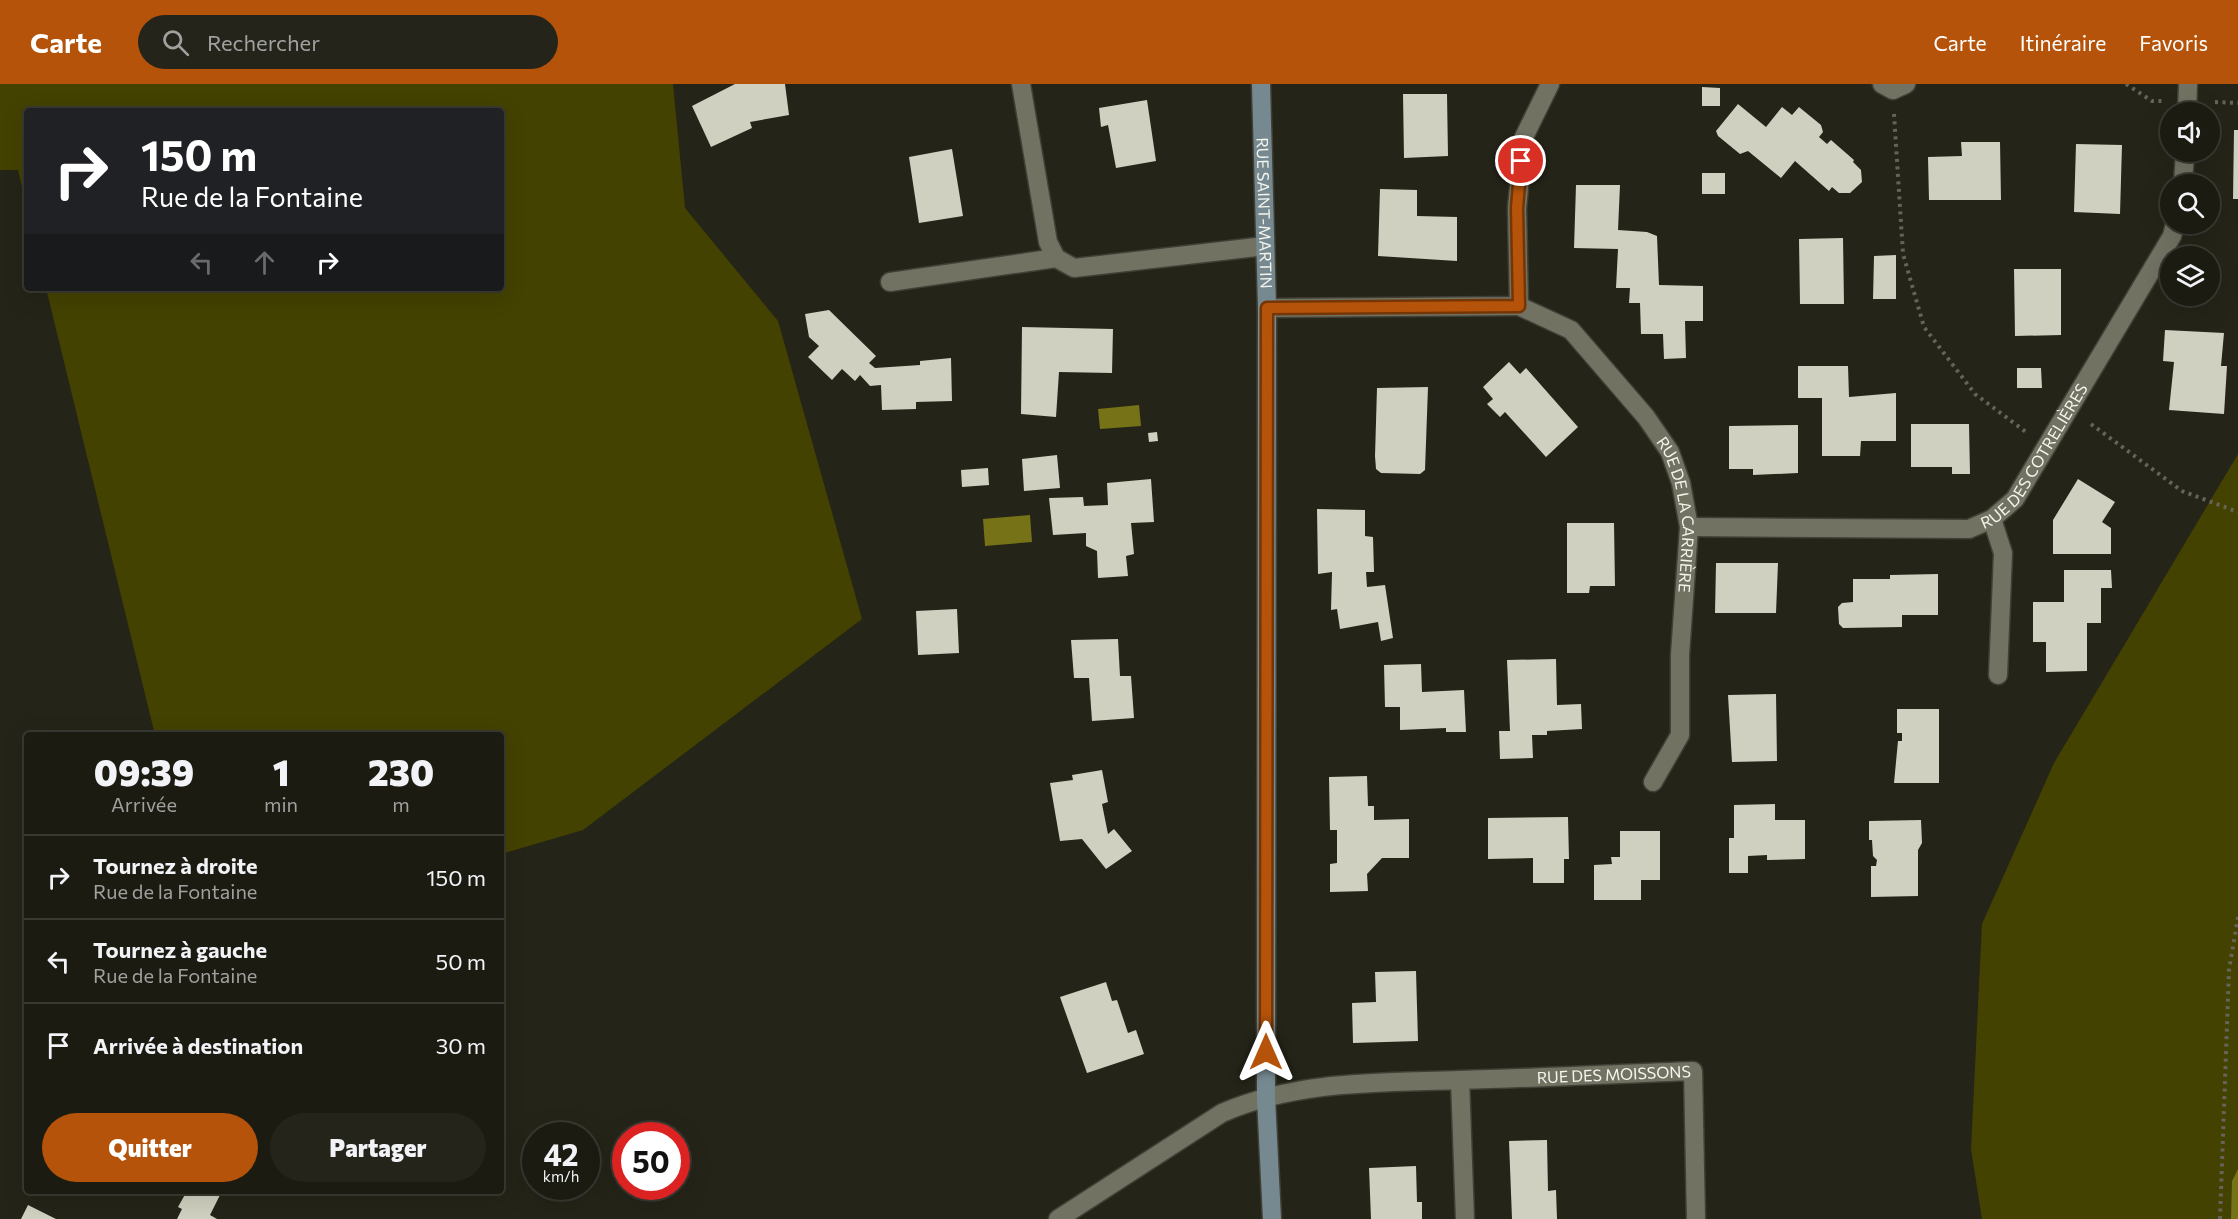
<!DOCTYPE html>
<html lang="fr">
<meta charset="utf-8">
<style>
:root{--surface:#1b1b12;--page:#24241b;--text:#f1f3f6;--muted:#a0a19f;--line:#393932;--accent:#b45309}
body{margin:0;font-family:Commissioner,sans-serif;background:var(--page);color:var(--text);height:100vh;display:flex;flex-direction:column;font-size:22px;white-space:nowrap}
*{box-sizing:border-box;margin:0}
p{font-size:20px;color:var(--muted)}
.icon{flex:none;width:33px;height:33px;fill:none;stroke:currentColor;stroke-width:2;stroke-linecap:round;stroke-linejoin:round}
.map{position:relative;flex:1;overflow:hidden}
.drawer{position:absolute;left:24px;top:648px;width:480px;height:462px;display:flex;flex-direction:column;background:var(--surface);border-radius:6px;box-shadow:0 6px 24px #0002,0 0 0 2px var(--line)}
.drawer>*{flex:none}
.banner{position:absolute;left:24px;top:24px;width:480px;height:183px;border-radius:6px;box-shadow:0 6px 24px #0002,0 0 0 2px var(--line);background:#202124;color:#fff;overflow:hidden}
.buttons{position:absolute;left:2160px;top:18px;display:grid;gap:12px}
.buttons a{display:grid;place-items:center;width:60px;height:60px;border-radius:50%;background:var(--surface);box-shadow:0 6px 24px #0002,0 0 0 2px var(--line);font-size:30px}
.speed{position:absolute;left:522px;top:1038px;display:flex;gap:12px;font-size:30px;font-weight:700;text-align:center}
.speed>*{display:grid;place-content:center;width:78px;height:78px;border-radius:50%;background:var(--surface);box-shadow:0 6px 24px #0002,0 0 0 2px var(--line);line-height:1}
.speed small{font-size:15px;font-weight:400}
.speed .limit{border:9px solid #d22;background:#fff;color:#111}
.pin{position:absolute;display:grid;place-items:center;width:51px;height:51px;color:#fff;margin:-26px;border:3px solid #fff;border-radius:50%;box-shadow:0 2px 6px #0007}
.me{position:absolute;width:66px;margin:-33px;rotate:0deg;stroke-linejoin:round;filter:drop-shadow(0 0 4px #0008)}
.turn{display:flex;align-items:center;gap:21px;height:126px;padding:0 18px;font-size:27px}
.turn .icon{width:78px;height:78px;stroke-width:2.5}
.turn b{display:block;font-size:42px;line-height:51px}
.lanes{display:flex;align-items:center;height:57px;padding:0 18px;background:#0003;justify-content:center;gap:30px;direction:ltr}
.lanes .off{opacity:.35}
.eta{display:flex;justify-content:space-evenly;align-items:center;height:102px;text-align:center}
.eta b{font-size:36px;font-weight:800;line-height:42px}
.button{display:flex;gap:12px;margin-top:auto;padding:12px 18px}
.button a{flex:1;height:69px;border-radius:36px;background:var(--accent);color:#fff;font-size:24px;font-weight:800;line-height:69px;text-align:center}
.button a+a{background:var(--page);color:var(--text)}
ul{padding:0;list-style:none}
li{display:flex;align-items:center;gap:18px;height:84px;padding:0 18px;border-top:2px solid var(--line)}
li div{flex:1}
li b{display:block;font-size:22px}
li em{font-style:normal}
header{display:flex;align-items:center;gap:36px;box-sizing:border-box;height:84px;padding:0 30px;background:var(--accent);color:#fff}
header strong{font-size:28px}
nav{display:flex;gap:33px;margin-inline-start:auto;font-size:21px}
.search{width:420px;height:54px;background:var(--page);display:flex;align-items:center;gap:15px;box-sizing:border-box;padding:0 21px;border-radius:33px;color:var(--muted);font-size:22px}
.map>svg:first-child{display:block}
.green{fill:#444201}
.water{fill:#757218}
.building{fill:#d0d0c0}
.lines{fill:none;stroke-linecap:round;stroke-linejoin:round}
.lane-casing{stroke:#404037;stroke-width:21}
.street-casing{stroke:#404037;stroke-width:21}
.secondary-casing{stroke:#404037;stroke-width:21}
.path{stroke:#646459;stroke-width:4;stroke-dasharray:3 4.5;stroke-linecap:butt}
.lane{stroke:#727263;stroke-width:18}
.street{stroke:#727263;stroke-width:18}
.secondary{stroke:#768990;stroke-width:18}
.route-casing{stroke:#753606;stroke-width:15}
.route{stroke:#b45309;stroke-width:10}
.labels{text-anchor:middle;stroke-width:6;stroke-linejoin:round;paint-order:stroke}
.street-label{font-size:16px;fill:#f3f4eb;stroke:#0d0d08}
</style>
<header>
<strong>Carte</strong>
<div class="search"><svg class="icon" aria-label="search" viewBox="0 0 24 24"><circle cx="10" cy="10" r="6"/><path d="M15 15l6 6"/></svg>Rechercher</div>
<nav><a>Carte</a><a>Itinéraire</a><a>Favoris</a></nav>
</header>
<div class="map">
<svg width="2238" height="1135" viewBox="0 0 2238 1135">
<rect width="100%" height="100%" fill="#242418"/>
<path class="green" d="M0,0H673L685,124L778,237L862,535L583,746L501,770V651H155L46,204H501V27H27V125L18,86H0Z
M2238,370V1135H1982L1971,1065L1982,840L2054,679Z"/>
<path class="water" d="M1139,321L1141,342L1100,345L1098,325Z
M1030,431L1032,458L985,462L983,435Z
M2238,1085V1135H2231L2232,1097Z"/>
<path class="building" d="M735,0H785L789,31L750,38L752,44L711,63L692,22Z
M1702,3L1720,4V22H1702Z
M1403,10H1447L1448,72L1404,74Z
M1147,16L1156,77L1116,84L1108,41L1101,43L1099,24Z
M1738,20L1766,43L1782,23L1792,31L1799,23L1821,41L1823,48L1819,53L1827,60L1831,56L1854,76L1853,78L1861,86L1862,98L1850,109H1839L1832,103L1829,107L1795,77L1781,94L1748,67L1740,70L1718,52L1716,47Z
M2234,46H2238V115H2233Z
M1961,58H2000L2001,116H1929L1928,73L1962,72Z
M2076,60L2122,61L2120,130L2074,128Z
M952,65L963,132L919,139L909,73Z
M1702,89H1725V110H1702Z
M1576,101H1620L1618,146L1647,148L1657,152L1659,201L1703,202V237H1685L1686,274L1664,275L1663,250H1641L1640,219H1629L1630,204H1616L1618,165L1574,164Z
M1380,105L1417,106V132L1457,133V177L1378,172Z
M1843,154L1844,220H1800L1799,155Z
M1896,171V215H1873L1874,172Z
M2014,185H2061V251L2015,252Z
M829,226L876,272L869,279L875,284L920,281V277L951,274L952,317L916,318V325L882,326L881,301L870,302L860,291L855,297L842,285L832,296L808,273L819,262L809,253L805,230Z
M1022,243L1113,245L1112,289L1059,288L1056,333L1021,330Z
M2165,246L2224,249L2221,282H2227L2224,330L2169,326L2174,278L2163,277Z
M1509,278L1520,290L1526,284L1578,343L1546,373L1505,328L1500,333L1487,320L1493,315L1483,303Z
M1798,282H1848L1849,313L1896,309V357H1861L1860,372H1822V314H1798Z
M2017,284H2041L2042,304H2017Z
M1428,303L1425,386L1420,390L1381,389L1376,385L1375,372L1377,304Z
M1911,340H1969L1970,390H1952V383H1911Z
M1798,341V389L1753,391V385H1729V342Z
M1157,348L1158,357L1149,358L1148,349Z
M1057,371L1060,404L1024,407L1022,375Z
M988,384L989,401L962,403L961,386Z
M1151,395L1154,438L1131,439L1134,470L1126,472L1128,492L1098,494L1097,467L1086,462V449L1053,451L1049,414L1083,413L1084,422L1108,421L1107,399Z
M2078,395L2115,418L2102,438L2111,444V470H2053V436Z
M1317,425L1365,426V452L1373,453L1374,488H1366L1367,503L1385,501L1393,554L1381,557L1378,538L1340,545L1337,525L1331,526L1332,488L1318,490Z
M1567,439H1614L1615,502H1590L1589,509H1567Z
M1716,479H1778L1776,529H1715Z
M2064,486H2111L2112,504H2101V539H2087V587L2046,588V558H2033V518H2064Z
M1938,490V531H1902V543L1843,544L1839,540L1838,523L1842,519L1853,518V495H1890V491Z
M957,525L959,569L918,571L916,527Z
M1118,555L1120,592H1131L1134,634L1092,637L1089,594H1074L1071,556Z
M1556,575L1557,621L1581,620L1582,645L1547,647V651H1532L1533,674L1500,675L1499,647H1510L1507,576Z
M1421,580L1422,608L1464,606L1466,648H1446V644L1400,646V623H1385L1384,581Z
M1776,610L1777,677L1732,678L1728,611Z
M1897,625H1939V699H1894L1898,657H1902V649H1897Z
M1102,686L1108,718L1102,720L1108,750L1114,745L1132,767L1106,785L1082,755L1060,757L1050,699L1073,696L1072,691Z
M1367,692L1368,722H1374V736L1409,735V774H1382L1367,790L1368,807L1330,808V780L1337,779V746H1330L1329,693Z
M1775,720V736H1805V775L1767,776V771L1748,772V789H1729V754H1734V721Z
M1568,733L1569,775H1564V799H1533V774L1488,775V734Z
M1921,736L1922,759L1918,766V812L1871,813V782H1876L1877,776L1873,772L1872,756H1869V737Z
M1620,747H1660V796H1641V816H1594V781L1612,780L1611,773H1620Z
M1416,887L1418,957L1353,959L1352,919L1376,918L1375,888Z
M1106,898L1112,917L1117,916L1128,949L1136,946L1144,970L1087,989L1060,913Z
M1547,1056L1548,1107L1556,1106L1557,1135H1512L1509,1057Z
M1416,1082L1417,1118H1422V1135H1371L1369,1084Z
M187,1107H222L210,1131L217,1135H177L182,1125L178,1123Z
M28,1121L56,1135H21Z"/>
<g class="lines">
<defs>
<path id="lane" d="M1992,435L2003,469L1998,591"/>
<g id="street">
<path d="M1021,0L1048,158L1056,174"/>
<path d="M1882,0L1893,6L1906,0"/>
<path d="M2187,28L2188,0"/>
<path d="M2183,100L2185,68"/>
<path d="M890,198L1056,174L1074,184L1265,162"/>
<path id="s1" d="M1519,222L1571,246L1646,333L1670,368L1681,399L1689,443L1680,571V651L1653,698"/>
<path d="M1267,224L1519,222L1517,124L1524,53L1550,0"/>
<path id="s2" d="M1689,443L1969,445L1992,435L2015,415L2172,152L2175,140"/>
<path d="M1460,996L1465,1135"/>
<path id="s3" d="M1058,1135L1222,1029C1298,996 1379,999 1460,996C1538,994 1615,990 1693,987L1696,1135"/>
</g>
<g id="secondary">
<path id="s4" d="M1261,0L1267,224L1266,1014L1272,1135"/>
</g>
</defs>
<use href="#lane" class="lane-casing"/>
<use href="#street" class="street-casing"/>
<use href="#secondary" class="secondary-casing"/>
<path class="path" d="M2126,0L2152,17H2162
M2215,18L2238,19
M1894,30L1903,170L1924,243L1975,310L2026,348
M2091,340L2182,407L2238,428
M2220,1135L2229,886L2238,833"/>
<use href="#lane" class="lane"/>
<use href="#street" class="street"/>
<use href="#secondary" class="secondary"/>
</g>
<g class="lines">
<defs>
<path id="route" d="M1266,968L1267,224L1519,222L1517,124L1521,77"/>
</defs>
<use href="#route" class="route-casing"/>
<use href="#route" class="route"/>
</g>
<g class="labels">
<g class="street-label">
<text dy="6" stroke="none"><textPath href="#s4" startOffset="129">RUE SAINT-MARTIN</textPath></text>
<text dy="6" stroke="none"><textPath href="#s2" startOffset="381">RUE DES COTRELIÈRES</textPath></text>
<text dy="6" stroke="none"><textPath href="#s1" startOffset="278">RUE DE LA CARRIÈRE</textPath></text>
<text dy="6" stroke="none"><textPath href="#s3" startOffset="591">RUE DES MOISSONS</textPath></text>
</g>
</g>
</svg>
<div class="buttons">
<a><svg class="icon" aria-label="sound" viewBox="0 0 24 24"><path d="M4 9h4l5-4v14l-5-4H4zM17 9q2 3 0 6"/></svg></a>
<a><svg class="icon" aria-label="search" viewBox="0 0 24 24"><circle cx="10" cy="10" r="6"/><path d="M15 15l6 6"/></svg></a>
<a><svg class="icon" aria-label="layers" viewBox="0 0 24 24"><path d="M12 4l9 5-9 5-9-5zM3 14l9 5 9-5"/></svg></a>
</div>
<div class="speed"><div>42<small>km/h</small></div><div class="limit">50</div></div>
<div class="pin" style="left:1521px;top:77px;background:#d93025"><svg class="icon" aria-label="arrive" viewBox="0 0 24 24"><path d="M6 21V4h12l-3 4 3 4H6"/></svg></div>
<svg class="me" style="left:1266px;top:968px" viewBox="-20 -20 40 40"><path d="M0-17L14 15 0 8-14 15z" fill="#b45309" stroke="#fff" stroke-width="4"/></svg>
<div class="banner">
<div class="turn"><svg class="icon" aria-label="right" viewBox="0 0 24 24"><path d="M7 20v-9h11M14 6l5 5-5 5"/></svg><div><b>150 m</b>Rue de la Fontaine</div></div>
<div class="lanes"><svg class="icon off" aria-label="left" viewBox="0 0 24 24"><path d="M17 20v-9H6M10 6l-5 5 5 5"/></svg><svg class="icon off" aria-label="ahead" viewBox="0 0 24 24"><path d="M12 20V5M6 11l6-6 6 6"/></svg><svg class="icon" aria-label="right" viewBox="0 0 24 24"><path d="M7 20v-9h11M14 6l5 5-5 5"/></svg></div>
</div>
<section class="drawer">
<div class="eta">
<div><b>09:39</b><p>Arrivée</p></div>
<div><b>1</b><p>min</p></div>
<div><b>230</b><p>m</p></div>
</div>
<ul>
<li><svg class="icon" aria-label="right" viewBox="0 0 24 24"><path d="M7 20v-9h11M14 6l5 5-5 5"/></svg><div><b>Tournez à droite</b><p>Rue de la Fontaine</p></div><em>150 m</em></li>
<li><svg class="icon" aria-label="left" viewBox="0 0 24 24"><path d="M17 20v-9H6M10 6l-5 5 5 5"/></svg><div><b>Tournez à gauche</b><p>Rue de la Fontaine</p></div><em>50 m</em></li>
<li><svg class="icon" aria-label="arrive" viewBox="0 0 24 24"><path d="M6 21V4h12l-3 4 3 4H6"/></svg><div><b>Arrivée à destination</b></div><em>30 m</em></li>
</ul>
<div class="button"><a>Quitter</a><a>Partager</a></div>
</section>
</div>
